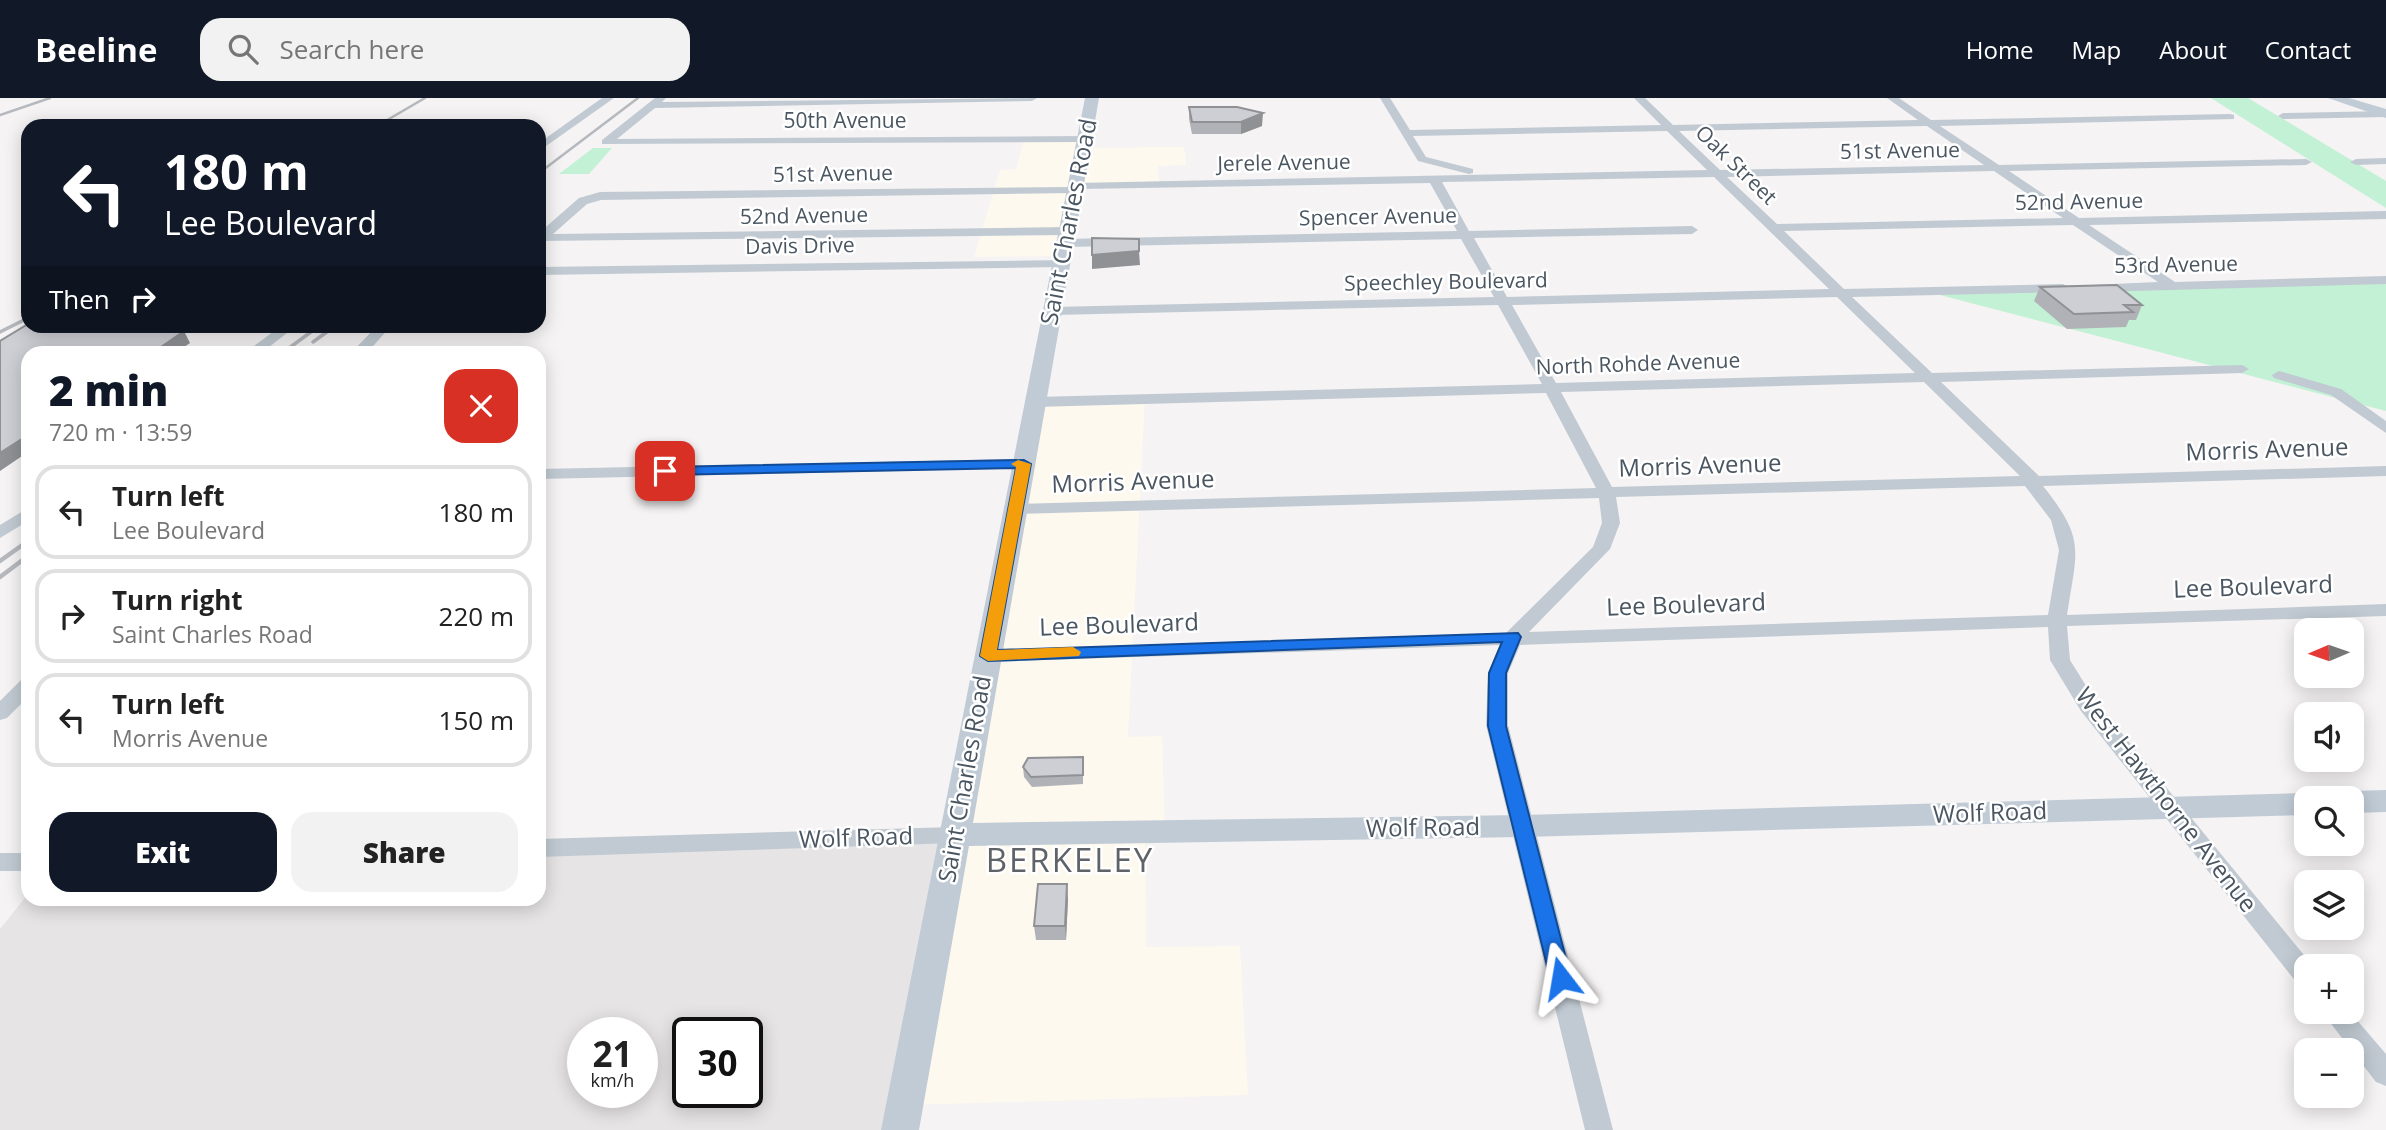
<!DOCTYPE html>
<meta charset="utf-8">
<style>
:root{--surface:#fff;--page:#f2f2f2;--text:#222;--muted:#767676;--line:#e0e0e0;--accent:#111827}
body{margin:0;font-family:"Open Sans",sans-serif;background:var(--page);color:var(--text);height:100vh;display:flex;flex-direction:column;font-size:26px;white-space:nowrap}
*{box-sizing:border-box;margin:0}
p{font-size:23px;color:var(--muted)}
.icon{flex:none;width:38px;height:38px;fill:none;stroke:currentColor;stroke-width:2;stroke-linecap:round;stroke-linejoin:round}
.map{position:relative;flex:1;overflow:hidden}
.sheet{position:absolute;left:21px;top:248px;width:525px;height:560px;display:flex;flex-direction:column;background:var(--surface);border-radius:21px;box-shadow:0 4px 18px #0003}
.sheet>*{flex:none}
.guide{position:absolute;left:21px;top:21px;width:525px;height:214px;border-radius:21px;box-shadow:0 4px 18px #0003;background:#111827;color:#fff;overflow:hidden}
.needle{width:46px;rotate:268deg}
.buttons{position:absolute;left:2294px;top:520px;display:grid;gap:14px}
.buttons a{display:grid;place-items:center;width:70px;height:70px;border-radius:14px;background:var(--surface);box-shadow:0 4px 18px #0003;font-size:35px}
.speed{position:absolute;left:567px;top:919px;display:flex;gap:14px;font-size:35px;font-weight:700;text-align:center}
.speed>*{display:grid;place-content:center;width:91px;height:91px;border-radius:50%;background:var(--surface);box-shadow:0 4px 18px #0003;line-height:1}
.speed small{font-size:18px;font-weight:400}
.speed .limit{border:4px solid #111;border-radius:10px;background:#fff;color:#111}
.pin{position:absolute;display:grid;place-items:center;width:60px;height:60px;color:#fff;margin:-30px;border-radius:14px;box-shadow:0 4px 10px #0006}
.me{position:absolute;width:77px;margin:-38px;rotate:346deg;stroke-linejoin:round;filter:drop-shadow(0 0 5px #0008)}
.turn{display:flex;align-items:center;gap:24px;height:147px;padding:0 28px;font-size:32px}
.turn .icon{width:91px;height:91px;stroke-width:2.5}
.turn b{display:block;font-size:49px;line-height:60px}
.then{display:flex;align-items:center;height:66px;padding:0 28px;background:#0003;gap:14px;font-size:26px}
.round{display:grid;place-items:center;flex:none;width:74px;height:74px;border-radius:21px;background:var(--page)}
.summary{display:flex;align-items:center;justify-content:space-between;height:119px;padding:0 28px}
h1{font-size:42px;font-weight:800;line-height:52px;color:var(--accent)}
.action{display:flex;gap:14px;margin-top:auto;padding:14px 28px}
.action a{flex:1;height:80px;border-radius:21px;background:var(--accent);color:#fff;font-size:28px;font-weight:800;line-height:80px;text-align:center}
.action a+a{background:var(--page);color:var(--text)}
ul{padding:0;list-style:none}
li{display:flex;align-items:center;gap:21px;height:94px;margin:0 14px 10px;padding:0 14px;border:4px solid var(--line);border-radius:21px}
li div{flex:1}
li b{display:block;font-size:26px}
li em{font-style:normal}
header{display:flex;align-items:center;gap:42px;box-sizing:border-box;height:98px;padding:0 35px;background:var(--accent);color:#fff}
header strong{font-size:33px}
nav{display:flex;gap:38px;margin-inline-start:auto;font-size:24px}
.search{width:490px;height:63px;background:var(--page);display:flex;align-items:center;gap:18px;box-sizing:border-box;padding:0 24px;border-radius:21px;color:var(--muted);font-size:26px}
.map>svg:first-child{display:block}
.commercial{fill:#fdf9ef}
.education{fill:#e6e4e5;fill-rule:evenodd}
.green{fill:#c3f1d5}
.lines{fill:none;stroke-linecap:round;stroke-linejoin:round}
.minor{fill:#c1cad2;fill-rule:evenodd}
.secondary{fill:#c1cbd6;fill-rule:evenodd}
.rail-far2{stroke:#b5b8bd;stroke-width:2.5}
.rail-far1{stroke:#b5b8bd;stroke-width:3.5}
.rail{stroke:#b5b8bd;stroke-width:4.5}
.wall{fill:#b0b2b7}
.shaded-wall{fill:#909195}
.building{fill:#cdcfd5;stroke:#909195;stroke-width:2}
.route{fill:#1a73e8;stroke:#114b97;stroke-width:2}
.slow{fill:#f59e0b}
.labels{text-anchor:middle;stroke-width:5;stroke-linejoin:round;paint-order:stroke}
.far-street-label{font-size:21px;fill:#4a5661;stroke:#fff}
.street-label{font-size:24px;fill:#4a5661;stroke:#fff}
.near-quarter-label{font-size:33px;letter-spacing:2px;fill:#5f6368;stroke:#fff}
</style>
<header>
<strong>Beeline</strong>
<div class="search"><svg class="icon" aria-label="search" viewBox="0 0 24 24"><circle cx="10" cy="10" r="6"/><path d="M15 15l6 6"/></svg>Search here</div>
<nav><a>Home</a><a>Map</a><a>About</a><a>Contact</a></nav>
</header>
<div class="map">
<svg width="2386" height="1032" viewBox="0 0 2386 1032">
<rect width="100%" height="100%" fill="#f5f3f3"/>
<path class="commercial" d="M1083,40L1059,158L974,159L1000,72L1016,71L1024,41Z
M1184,49L1186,67L1158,68L1159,85L1079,87L1085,50Z
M1145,300L1128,639L1162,638L1165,729L961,733L1039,302Z
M1145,737L1146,849L1240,848L1248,997L911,1007L960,742Z"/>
<path class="education" d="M947,742L892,1032H0V831L28,796V802H539V757ZM583,934H642V994H583ZM688,934H747V994H688Z"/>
<path class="green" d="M2211,0H2248L2386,83V110Z
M593,50H612L589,76H559Z
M2386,184V313L1936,196Z"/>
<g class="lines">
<path class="minor" d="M602,0H614L539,53V45Z
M655,0H666L662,4L1037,0L1032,3L655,10L617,41L1084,38L1089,41L1084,44L602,46V42Z
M1380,0H1390L1410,32L1661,27L1634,0H1645L1673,27L1918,22L1887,0H1899L1931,22L2230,16L2234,17V21L1940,28L1999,67L2306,61L2312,64L2306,67L2009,73L2079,120L2386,113V121L2089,127L2175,184L2386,178V186L2096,194L2091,193V187L2158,184L2073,127L1784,133L1844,191L2063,186L2070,190L2063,194L1852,199L1932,275L2242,267L2249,271L2242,275L1941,284L2039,378L2386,368V378L2043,388C2086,442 2077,451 2067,517L2386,506V518L2067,528L2070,562L2096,604L2313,868H2306V888L2297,885L2081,613L2050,562L2048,529L1520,547L1508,575V627L1613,1032H1585L1486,627L1488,575L1500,547L988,564L978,558L988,552L1506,535L1593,449L1602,425L1599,400L1015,416L1006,411L1015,406L1596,390L1546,295L1035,309L1027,304L1035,299L1542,286L1498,207L1053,217L1046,213L1053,209L1494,199L1461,141L1065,149L1059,145L1065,141L1457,133L1430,85L1080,91L1075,95L601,102L587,106L553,136L1067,129L1073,133L1067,137L539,143V135L579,100L600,94L1071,89L1076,85L1707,72L1667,33L1413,38L1426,59L1473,71V75L1469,76L1418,63ZM1927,28L1984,67L1720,72L1679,33ZM1994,73L2063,120L1777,126L1727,79ZM1714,79L1829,191L1507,199L1474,140L1692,136L1698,132L1692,128L1469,133L1442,84ZM1837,199L1915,275L1556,285L1512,207ZM1924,284L2020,378L1612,389L1561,294ZM2025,388L2051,422L2059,452L2048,517L1529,534L1610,451L1620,425L1616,399Z
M2386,13V19L2283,21L2278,18L2283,15Z
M2386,60V66L2356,67L2350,64L2356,61Z
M1066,162V168L1061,169L539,177V169Z
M281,228H296L260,256H243Z
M377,228H391L366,256H350Z
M2279,273L2341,291L2386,323V335L2331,297L2274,280L2272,277Z
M1024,361L1032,366L1030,370L539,381V371Z
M28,410V423L0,440V427Z
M28,580V599L7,620L0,622V603L21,582Z
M955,729L963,731L967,737L963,743L955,745L539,759V741Z
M0,755H28V773H0Z
M2322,914H2350L2386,956V988L2376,984Z"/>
<path class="secondary" d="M1085,0H1099L973,725L1522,717L2306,695L2318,700H2306V717L1522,739L969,748L919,1032H881Z
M2328,0H2349L2386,11V20Z
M2386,692V714L2352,715V700H2339L2352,693Z"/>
<path class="rail-far2" d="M0,17L50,0
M377,28L425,0
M539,75L638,0"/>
<path class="rail-far1" d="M0,234L28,220
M313,244L335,228
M281,256L319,228"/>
<path class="rail" d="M0,463L28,443
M0,479L28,458"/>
</g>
<path class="wall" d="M1189,9L1262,28L1241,36H1192L1189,21Z
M2040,189L2142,207L2136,222H2129L2126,229L2067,231L2034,203Z
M1023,669H1083V686L1032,689L1024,679Z
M1068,801L1066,842H1036L1034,828Z"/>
<path class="shaded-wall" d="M1263,15L1262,28L1241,36V24Z
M1139,153L1140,167L1092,171V157Z
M184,233L190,245L174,256H151Z
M28,337V354L0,373V355Z
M1067,786L1068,801L1066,842L1065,828Z"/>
<path class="building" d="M1189,9H1237L1263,15L1241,24H1192Z
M1092,140L1139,141V153L1092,157Z
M2117,187L2142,207H2124L2133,214L2074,216L2040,189Z
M28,226V228H67L184,233L151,256H28V337L0,355V243Z
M1083,659V677L1031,679L1023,669L1028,660Z
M1038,786H1067L1065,828H1034Z"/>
<path class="route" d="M1024,362L1031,366L997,552L1518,535L1521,539L1506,575V628L1571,880L1568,886L1561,889L1553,886L1550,880L1488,628L1489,575L1502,544L988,563L980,558L1016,370L665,377L658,373L665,369Z"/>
<path class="slow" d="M1018,362L1031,366L997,552L1073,549L1081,554L1079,558L988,563L980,558L1016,369L1011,366Z"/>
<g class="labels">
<g class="far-street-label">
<text x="845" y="30">50th Avenue</text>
<text transform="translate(1900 53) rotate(-1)" y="7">51st Avenue</text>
<text transform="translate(1284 65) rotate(-1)" y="7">Jerele Avenue</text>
<text transform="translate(1736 67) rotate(44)" y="7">Oak Street</text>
<text transform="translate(833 76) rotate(-1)" y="7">51st Avenue</text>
<text transform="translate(2079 104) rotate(-1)" y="7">52nd Avenue</text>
<text transform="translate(804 118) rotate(-1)" y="7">52nd Avenue</text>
<text transform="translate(1378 119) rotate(-1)" y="7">Spencer Avenue</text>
<text transform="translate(800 148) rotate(-1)" y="7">Davis Drive</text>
<text transform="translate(2176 167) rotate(-1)" y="7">53rd Avenue</text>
<text transform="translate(1446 184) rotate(-1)" y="7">Speechley Boulevard</text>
<text transform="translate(1638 266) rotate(-2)" y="7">North Rohde Avenue</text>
</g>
<g class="street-label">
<text transform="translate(1069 124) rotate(-79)" y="8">Saint Charles Road</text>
<text transform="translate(2267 352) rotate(-2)" y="8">Morris Avenue</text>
<text transform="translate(1700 368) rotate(-2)" y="8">Morris Avenue</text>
<text transform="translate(1133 384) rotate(-2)" y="8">Morris Avenue</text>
<text transform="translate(2253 489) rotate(-2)" y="8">Lee Boulevard</text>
<text transform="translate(1686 507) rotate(-2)" y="8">Lee Boulevard</text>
<text transform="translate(1119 527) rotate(-2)" y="8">Lee Boulevard</text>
<text transform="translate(965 681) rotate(-80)" y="8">Saint Charles Road</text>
<text transform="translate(2166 702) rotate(52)" y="8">West Hawthorne Avenue</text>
<text transform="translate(1990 715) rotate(-2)" y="8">Wolf Road</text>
<text transform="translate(1423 730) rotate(-1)" y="8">Wolf Road</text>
<text transform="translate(856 740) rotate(-2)" y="8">Wolf Road</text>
</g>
<g class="near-quarter-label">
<text x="1070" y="774">BERKELEY</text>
</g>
</g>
</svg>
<div class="buttons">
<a><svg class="needle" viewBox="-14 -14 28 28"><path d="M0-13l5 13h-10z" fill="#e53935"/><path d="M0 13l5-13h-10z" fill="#767676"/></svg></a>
<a><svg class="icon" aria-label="sound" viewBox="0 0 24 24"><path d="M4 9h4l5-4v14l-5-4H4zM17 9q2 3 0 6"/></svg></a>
<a><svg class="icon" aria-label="search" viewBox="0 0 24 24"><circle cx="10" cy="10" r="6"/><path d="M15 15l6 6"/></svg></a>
<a><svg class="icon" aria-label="layers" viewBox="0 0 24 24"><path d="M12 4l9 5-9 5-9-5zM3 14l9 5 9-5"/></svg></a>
<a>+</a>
<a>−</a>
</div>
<div class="speed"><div>21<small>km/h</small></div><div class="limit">30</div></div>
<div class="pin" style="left:665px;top:373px;background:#d93025"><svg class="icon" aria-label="arrive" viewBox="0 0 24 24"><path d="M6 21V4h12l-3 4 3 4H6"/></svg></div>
<svg class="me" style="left:1561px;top:880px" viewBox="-20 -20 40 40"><path d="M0-17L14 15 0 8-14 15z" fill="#1a73e8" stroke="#fff" stroke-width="4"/></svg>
<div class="guide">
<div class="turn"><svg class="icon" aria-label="left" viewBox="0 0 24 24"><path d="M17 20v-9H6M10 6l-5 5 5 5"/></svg><div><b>180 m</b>Lee Boulevard</div></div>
<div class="then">Then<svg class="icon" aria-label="right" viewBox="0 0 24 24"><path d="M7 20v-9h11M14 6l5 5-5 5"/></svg></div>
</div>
<section class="sheet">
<div class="summary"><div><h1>2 min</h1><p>720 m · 13:59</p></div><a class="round" style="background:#d93025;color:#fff"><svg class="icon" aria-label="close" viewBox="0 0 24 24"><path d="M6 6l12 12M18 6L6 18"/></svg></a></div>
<ul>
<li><svg class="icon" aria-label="left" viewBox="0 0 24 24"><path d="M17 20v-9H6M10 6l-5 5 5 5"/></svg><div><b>Turn left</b><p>Lee Boulevard</p></div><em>180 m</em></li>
<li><svg class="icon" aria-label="right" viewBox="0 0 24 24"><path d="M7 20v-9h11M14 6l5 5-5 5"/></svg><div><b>Turn right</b><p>Saint Charles Road</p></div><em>220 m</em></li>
<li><svg class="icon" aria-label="left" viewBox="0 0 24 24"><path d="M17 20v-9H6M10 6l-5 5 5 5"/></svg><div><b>Turn left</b><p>Morris Avenue</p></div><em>150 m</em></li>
</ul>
<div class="action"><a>Exit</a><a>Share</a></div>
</section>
</div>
